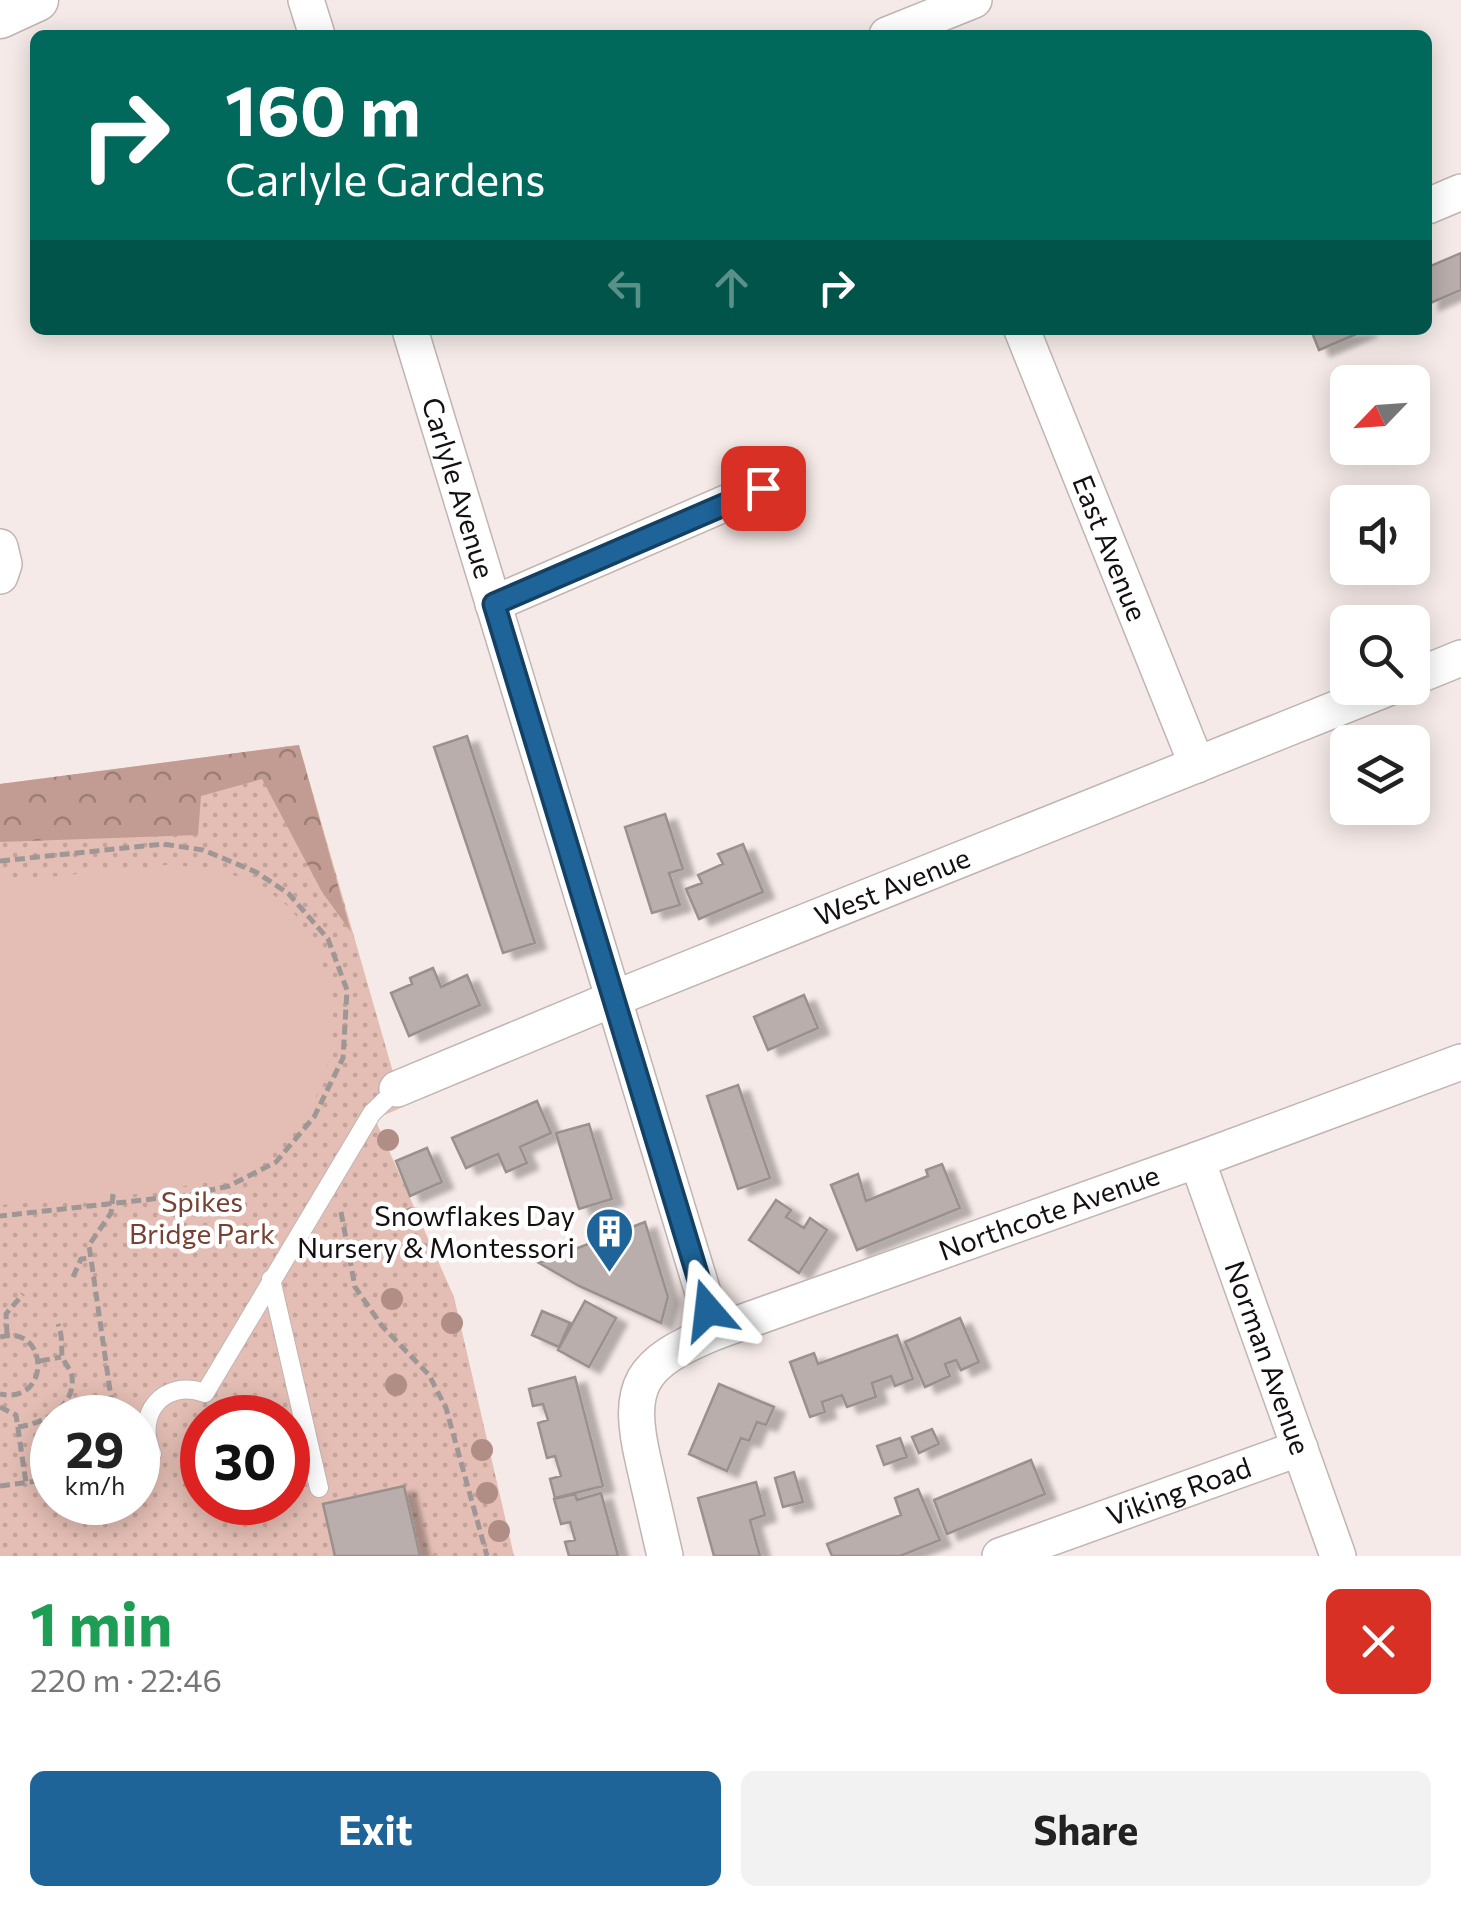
<!DOCTYPE html>
<meta charset="utf-8">
<style>
:root{--surface:#fff;--page:#f2f2f2;--text:#222;--muted:#767676;--accent:#1e6499}
body{margin:0;font-family:Commissioner,sans-serif;background:var(--page);color:var(--text);height:100vh;display:flex;flex-direction:column;font-size:38px;white-space:nowrap}
*{box-sizing:border-box;margin:0}
p{font-size:32px;color:var(--muted)}
.icon{flex:none;width:55px;height:55px;fill:none;stroke:currentColor;stroke-width:2;stroke-linecap:round;stroke-linejoin:round}
.map{position:relative;height:1556px;overflow:hidden}
.drawer{display:flex;flex-direction:column;background:var(--surface);flex:1}
.drawer>*{flex:none}
.banner{position:absolute;left:30px;top:30px;width:1402px;height:305px;border-radius:15px;box-shadow:0 5px 25px #0003;background:#00695c;color:#fff;overflow:hidden}
.needle{width:65px;rotate:245deg}
.fabs{position:absolute;left:1330px;top:365px;display:grid;gap:20px}
.fabs a{display:grid;place-items:center;width:100px;height:100px;border-radius:15px;background:var(--surface);box-shadow:0 5px 25px #0003;font-size:50px}
.speed{position:absolute;left:30px;top:1395px;display:flex;gap:20px;font-size:50px;font-weight:700;text-align:center}
.speed>*{display:grid;place-content:center;width:130px;height:130px;border-radius:50%;background:var(--surface);box-shadow:0 5px 25px #0003;line-height:1}
.speed small{font-size:25px;font-weight:400}
.speed .limit{border:15px solid #d22;background:#fff;color:#111}
.pin{position:absolute;display:grid;place-items:center;width:85px;height:85px;color:#fff;margin:-42px;border-radius:20px;box-shadow:0 5px 15px #0006}
.me{position:absolute;width:110px;margin:-55px;rotate:343deg;stroke-linejoin:round;filter:drop-shadow(0 0 8px #0008)}
.turn{display:flex;align-items:center;gap:35px;height:210px;padding:0 30px;font-size:45px}
.turn .icon{width:130px;height:130px;stroke-width:2.5}
.turn b{display:block;font-size:70px;line-height:85px}
.lanes{display:flex;align-items:center;height:95px;padding:0 30px;background:#0003;justify-content:center;gap:50px;direction:ltr}
.lanes .off{opacity:.35}
.round{display:grid;place-items:center;flex:none;width:105px;height:105px;border-radius:15px;background:var(--page)}
.summary{display:flex;align-items:center;justify-content:space-between;height:170px;padding:0 30px}
h1{font-size:60px;font-weight:700;line-height:75px;color:#1e9e55}
.cta{display:flex;gap:20px;margin-top:auto;padding:20px 30px}
.cta a{flex:1;height:115px;border-radius:15px;background:var(--accent);color:#fff;font-size:40px;font-weight:700;line-height:115px;text-align:center}
.cta a+a{background:var(--page);color:var(--text)}
.map>svg:first-child{display:block}
.green{fill:url(#green-dots);fill-rule:evenodd}
.forest{fill:url(#forest-crowns)}
.pitch{fill:#e4beb4}
.building{fill:#b9aeac;stroke:#9a908d;stroke-width:2.5;filter:url(#shadow)}
.lines{fill:none;stroke-linecap:round;stroke-linejoin:round}
.service-casing{stroke:#c0b5b3;stroke-width:20}
.minor-casing{stroke:#c0b5b3;stroke-width:38}
.tertiary-casing{stroke:#c0b5b3;stroke-width:45}
.path{stroke:#9f9795;stroke-width:5;stroke-dasharray:10 5;stroke-linecap:butt}
.service{stroke:#fff;stroke-width:18}
.minor{stroke:#fff;stroke-width:35}
.tertiary{stroke:#fff;stroke-width:42}
.tree{fill:#b08e85}
.route-casing{stroke:#144163;stroke-width:25}
.route{stroke:#1e6499;stroke-width:18}
.labels{text-anchor:middle;stroke-width:9;stroke-linejoin:round;paint-order:stroke}
.street-label{font-size:28px;fill:#14100f;stroke:#fff}
.park-label{font-size:28px;fill:#774234;stroke:#fff}
.poi-label{font-size:28px;fill:#14100f;stroke:#fff;text-anchor:end}
</style>
<div class="map">
<svg width="1461" height="1556" viewBox="0 0 1461 1556">
<defs>
<pattern id="green-dots" width="8" height="8" patternUnits="userSpaceOnUse" patternTransform="scale(2.5)"><rect width="8" height="8" fill="#e4beb4"/><path d="M2 2h.1M6 6h.1" fill="none" stroke="#c3a29a" stroke-width="1.8" stroke-linecap="round"/></pattern>
<pattern id="forest-crowns" width="20" height="18" patternUnits="userSpaceOnUse" patternTransform="scale(2.5)"><rect width="20" height="18" fill="#c29c92"/><path d="M2 6a3 3 0 1 1 6 0M12 15a3 3 0 1 1 6 0" fill="none" stroke="#9c7e76"/></pattern>
<filter id="shadow"><feDropShadow dx="11" dy="6" stdDeviation="2.5" flood-color="#0004"/></filter>
</defs>
<rect width="100%" height="100%" fill="#f5eae7"/>
<path class="green" d="M299,745L403,1107L375,1119L454,1297L514,1556H0V784ZM52,1418H138V1502H52ZM202,1418H288V1502H202Z"/>
<path class="forest" d="M299,745L351,932L322,892L262,779L201,796L198,835L0,842V784Z"/>
<path class="pitch" d="M166,865C209,867 245,873 280,900C296,912 308,932 316,949C348,1019 333,1108 267,1155C207,1198 75,1198 0,1205V882Z"/>
<path class="building" d="M1461,253V290L1428,304V267Z
M1311,330H1366L1319,350Z
M467,736L535,943L503,953L434,747Z
M665,814L683,869L669,873L680,905L652,913L625,827Z
M743,844L763,892L699,919L686,889L702,883L698,875L723,864L718,854Z
M433,968L441,987L467,975L480,1005L409,1036L391,993L412,984L410,978Z
M804,995L818,1028L768,1050L754,1017Z
M738,1085L770,1178L738,1189L707,1096Z
M537,1101L551,1133L520,1147L527,1163L506,1172L498,1154L466,1168L452,1138Z
M589,1124L612,1199L579,1209L556,1133Z
M427,1148L442,1182L410,1196L396,1161Z
M942,1164L960,1208L857,1250L831,1185L858,1174L866,1201L928,1176L926,1170Z
M776,1200L791,1210L786,1217L804,1228L810,1218L827,1230L799,1273L749,1240Z
M645,1222L668,1297L661,1323L579,1286L539,1263Z
M585,1301L616,1318L589,1367L558,1350Z
M542,1311L570,1323L559,1347L532,1335Z
M960,1318L979,1362L961,1370L956,1360L945,1364L950,1376L925,1387L905,1342Z
M897,1335L913,1379L895,1386L891,1376L872,1383L876,1397L847,1407L842,1395L822,1402L825,1412L810,1417L790,1362L814,1353L818,1364Z
M575,1377L603,1486L555,1498L550,1479L561,1476L555,1456L547,1458L538,1423L548,1420L543,1404L533,1406L529,1389Z
M719,1384L774,1407L766,1425L757,1422L749,1441L741,1438L727,1471L689,1454Z
M932,1429L939,1444L919,1453L912,1437Z
M900,1438L907,1457L884,1465L877,1446Z
M1031,1460L1045,1494L947,1534L934,1500Z
M794,1472L803,1502L783,1507L775,1478Z
M756,1482L765,1515L750,1520L760,1556H714L698,1498Z
M404,1486L420,1556H335L323,1504Z
M918,1489L940,1540L900,1556H832L827,1544L901,1515L895,1498Z
M601,1493L618,1556H569L565,1542L575,1540L570,1522L561,1524L554,1499L575,1494L577,1500Z"/>
<g class="lines">
<defs>
<path id="service" d="M271,1279L319,1488
M152,1454C134,1415 163,1378 205,1393L372,1113L397,1089"/>
<g id="minor">
<path d="M306,0L317,35"/>
<path d="M887,35L974,0"/>
<path d="M1428,206L1461,192"/>
<path id="s1" d="M410,330L715,1332"/>
<path id="s2" d="M1022,330L1197,765"/>
<path d="M0,547L4,564L0,576"/>
<path d="M493,604L763,487"/>
<path d="M1412,678L1461,658"/>
<path id="s3" d="M397,1089L613,999L1388,688"/>
<path id="s4" d="M1197,1160L1338,1556"/>
<path id="s5" d="M665,1556C658,1525 651,1494 644,1464C625,1384 640,1363 715,1332L1197,1160L1461,1062"/>
<path id="s6" d="M1000,1556L1300,1448"/>
</g>
<path id="tertiary" d="M0,17L37,0"/>
</defs>
<use href="#service" class="service-casing"/>
<use href="#minor" class="minor-casing"/>
<use href="#tertiary" class="tertiary-casing"/>
<path class="path" d="M0,861L163,844L203,850L256,872L289,894L328,939L347,990L343,1058L314,1117L276,1162L229,1186L188,1195L0,1216
M113,1194L111,1213L89,1245L114,1418
M341,1212L355,1287L382,1326L429,1375L446,1408L487,1556
M73,1277L81,1259L91,1258
M7,1334L6,1314L23,1294
M0,1337C49,1323 52,1405 0,1394
M40,1361L61,1357
M0,1407L16,1415L26,1483
M18,1427C42,1424 76,1407 72,1377C71,1369 63,1362 62,1355C61,1342 63,1338 58,1324
M0,1486L52,1479"/>
<use href="#service" class="service"/>
<use href="#minor" class="minor"/>
<use href="#tertiary" class="tertiary"/>
</g>
<g class="tree">
<circle cx="388" cy="1140" r="11"/>
<circle cx="459" cy="1217" r="11"/>
<circle cx="413" cy="1218" r="11"/>
<circle cx="392" cy="1299" r="11"/>
<circle cx="452" cy="1323" r="11"/>
<circle cx="396" cy="1385" r="11"/>
<circle cx="482" cy="1450" r="11"/>
<circle cx="487" cy="1493" r="11"/>
<circle cx="499" cy="1531" r="11"/>
</g>
<g class="lines">
<defs>
<path id="route" d="M708,1310L494,604L763,488"/>
</defs>
<use href="#route" class="route-casing"/>
<use href="#route" class="route"/>
</g>
<defs>
<symbol id="building-pin" viewBox="-11 -11 22 30"><path d="M0 17L-7.5 6A9.5 9.5 0 1 1 7.5 6Z" fill="#1e6499" stroke="#fff"/><path d="M-4-6H4V6H1V3H-1V6H-4ZM-2.5-4.3h1.7v1.8h-1.7ZM.8-4.3h1.7v1.8H.8ZM-2.5-1h1.7V.8h-1.7ZM.8-1h1.7V.8H.8Z" fill="#fff"/></symbol>
</defs>
<g fill-rule="evenodd">
<use href="#building-pin" x="582" y="1204" width="55" height="75"/>
</g>
<g class="labels">
<g class="street-label">
<text dy="10" stroke="none"><textPath href="#s1" startOffset="165">Carlyle Avenue</textPath></text>
<text dy="10" stroke="none"><textPath href="#s2" startOffset="235">East Avenue</textPath></text>
<text dy="10" stroke="none"><textPath href="#s3" startOffset="535">West Avenue</textPath></text>
<text dy="10" stroke="none"><textPath href="#s5" startOffset="622">Northcote Avenue</textPath></text>
<text dy="10" stroke="none"><textPath href="#s4" startOffset="210">Norman Avenue</textPath></text>
<text dy="10" stroke="none"><textPath href="#s6" startOffset="190">Viking Road</textPath></text>
</g>
<g class="park-label">
<text x="202" y="1212">Spikes<tspan x="202" dy="32">Bridge Park</tspan></text>
</g>
<g class="poi-label">
<text x="575" y="1226">Snowflakes Day<tspan x="575" dy="32">Nursery &amp; Montessori</tspan></text>
</g>
</g>
</svg>
<div class="fabs">
<a><svg class="needle" viewBox="-14 -14 28 28"><path d="M0-13l5 13h-10z" fill="#e53935"/><path d="M0 13l5-13h-10z" fill="#767676"/></svg></a>
<a><svg class="icon" aria-label="sound" viewBox="0 0 24 24"><path d="M4 9h4l5-4v14l-5-4H4zM17 9q2 3 0 6"/></svg></a>
<a><svg class="icon" aria-label="search" viewBox="0 0 24 24"><circle cx="10" cy="10" r="6"/><path d="M15 15l6 6"/></svg></a>
<a><svg class="icon" aria-label="layers" viewBox="0 0 24 24"><path d="M12 4l9 5-9 5-9-5zM3 14l9 5 9-5"/></svg></a>
</div>
<div class="speed"><div>29<small>km/h</small></div><div class="limit">30</div></div>
<div class="pin" style="left:763px;top:488px;background:#d93025"><svg class="icon" aria-label="arrive" viewBox="0 0 24 24"><path d="M6 21V4h12l-3 4 3 4H6"/></svg></div>
<svg class="me" style="left:708px;top:1310px" viewBox="-20 -20 40 40"><path d="M0-17L14 15 0 8-14 15z" fill="#1e6499" stroke="#fff" stroke-width="4"/></svg>
<div class="banner">
<div class="turn"><svg class="icon" aria-label="right" viewBox="0 0 24 24"><path d="M7 20v-9h11M14 6l5 5-5 5"/></svg><div><b>160 m</b>Carlyle Gardens</div></div>
<div class="lanes"><svg class="icon off" aria-label="left" viewBox="0 0 24 24"><path d="M17 20v-9H6M10 6l-5 5 5 5"/></svg><svg class="icon off" aria-label="ahead" viewBox="0 0 24 24"><path d="M12 20V5M6 11l6-6 6 6"/></svg><svg class="icon" aria-label="right" viewBox="0 0 24 24"><path d="M7 20v-9h11M14 6l5 5-5 5"/></svg></div>
</div>
</div>
<section class="drawer">
<div class="summary"><div><h1>1 min</h1><p>220 m · 22:46</p></div><a class="round" style="background:#d93025;color:#fff"><svg class="icon" aria-label="close" viewBox="0 0 24 24"><path d="M6 6l12 12M18 6L6 18"/></svg></a></div>
<div class="cta"><a>Exit</a><a>Share</a></div>
</section>
